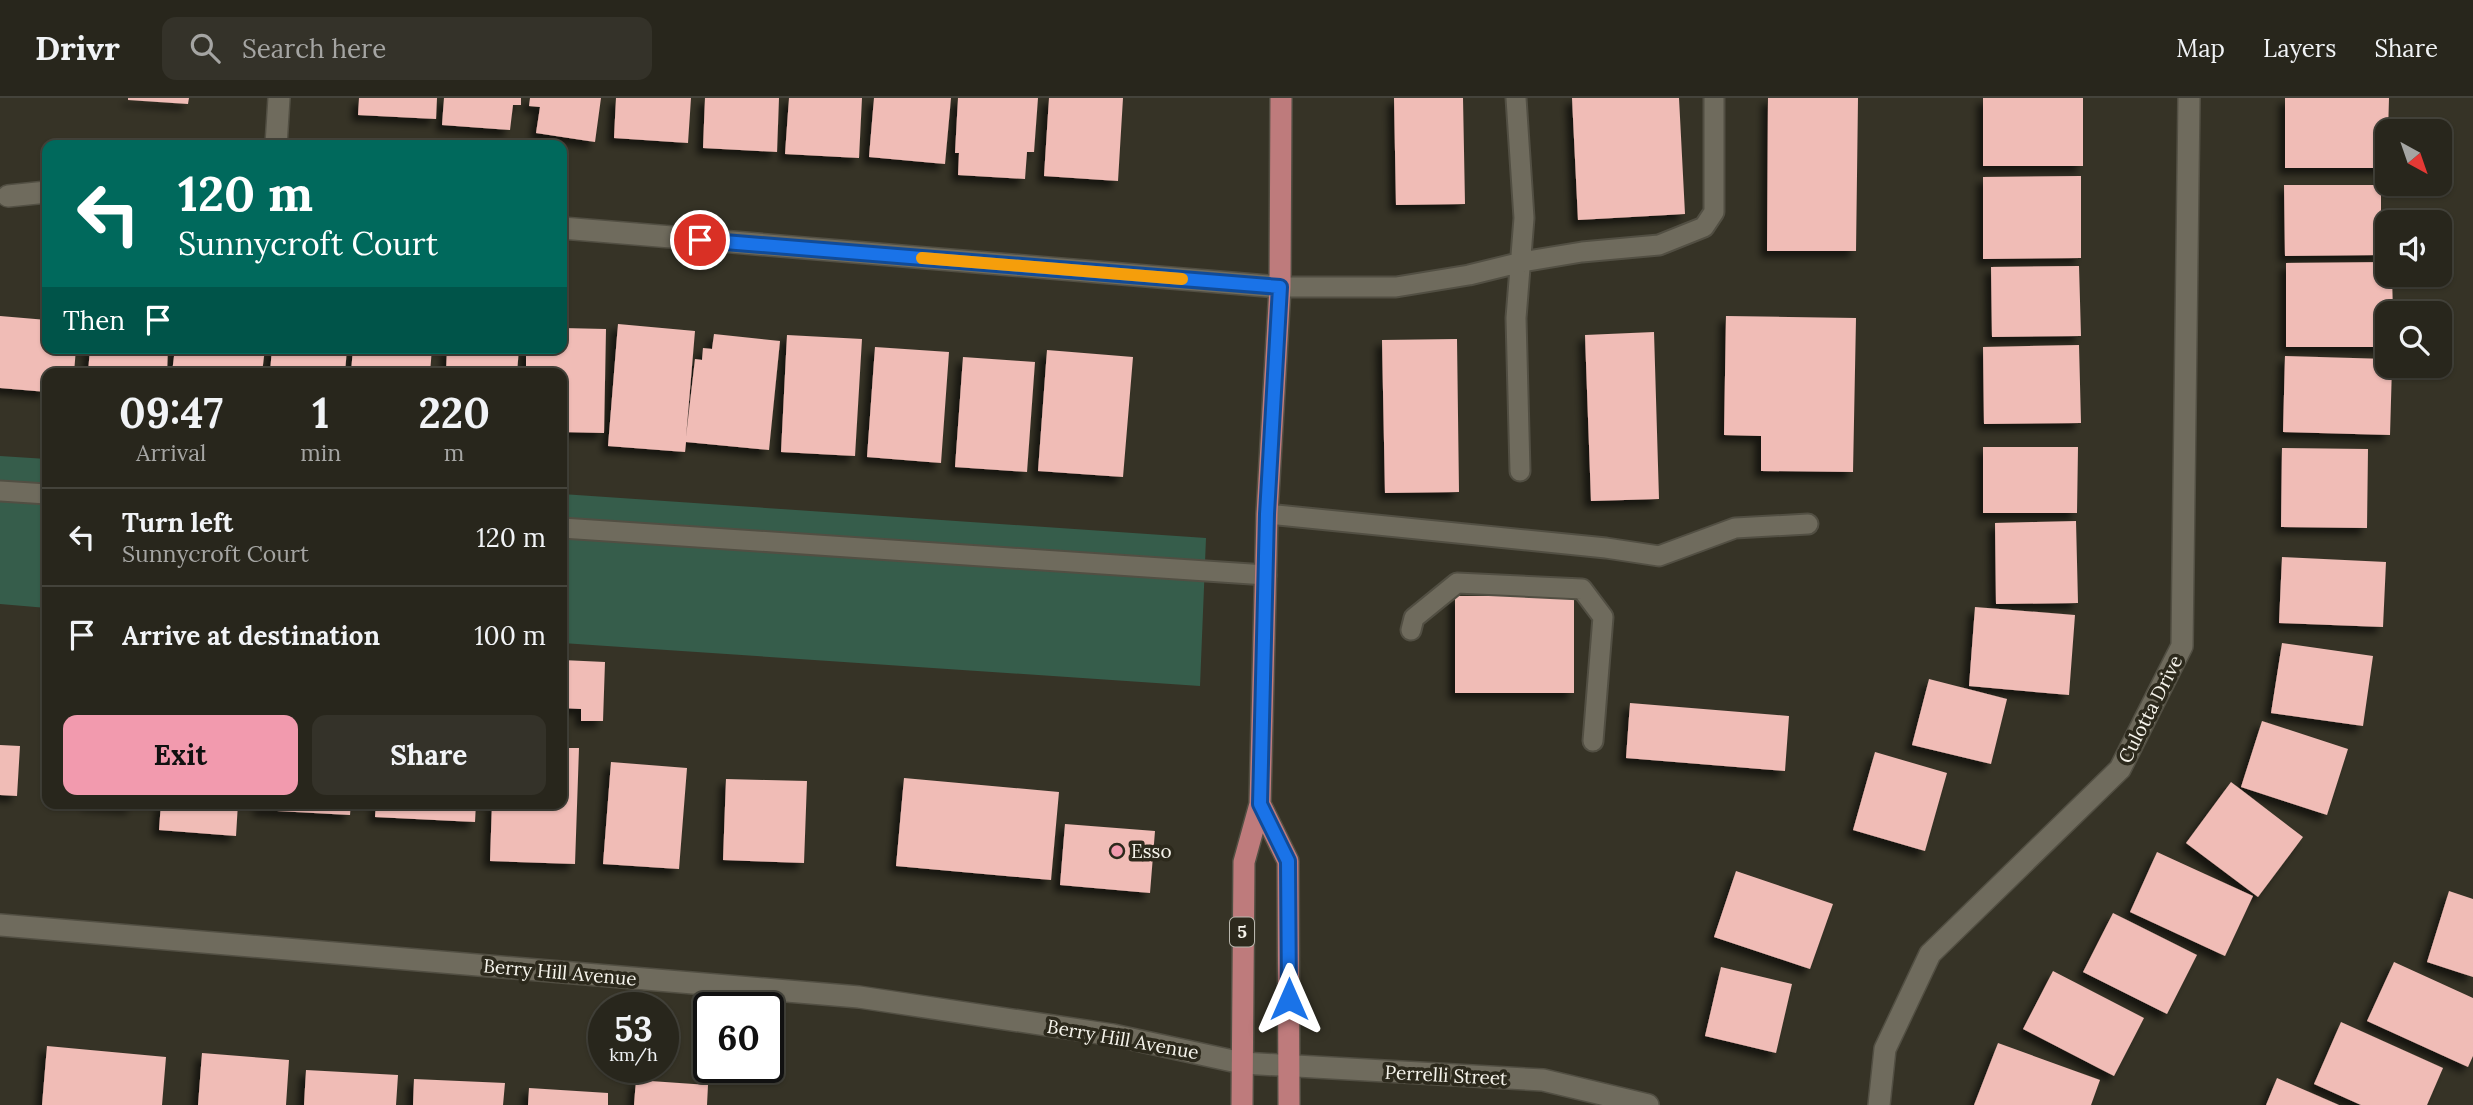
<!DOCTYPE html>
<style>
:root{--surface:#28261c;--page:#343229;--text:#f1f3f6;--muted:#a5a5a3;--line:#44433b;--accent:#f29aae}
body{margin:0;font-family:Lora,serif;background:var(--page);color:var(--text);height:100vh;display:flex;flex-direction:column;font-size:26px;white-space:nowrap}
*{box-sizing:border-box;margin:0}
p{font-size:23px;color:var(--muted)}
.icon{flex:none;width:38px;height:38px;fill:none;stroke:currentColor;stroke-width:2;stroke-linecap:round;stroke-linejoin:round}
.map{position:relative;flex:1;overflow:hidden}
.side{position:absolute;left:42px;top:270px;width:525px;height:441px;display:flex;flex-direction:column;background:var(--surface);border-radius:14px;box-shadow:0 2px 5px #0004,0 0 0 2px var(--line)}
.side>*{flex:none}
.hud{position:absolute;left:42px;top:42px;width:525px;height:214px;border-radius:14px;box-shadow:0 2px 5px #0004,0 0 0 2px var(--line);background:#00695c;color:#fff;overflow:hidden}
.needle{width:46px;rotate:140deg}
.tools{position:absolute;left:2375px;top:21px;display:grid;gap:14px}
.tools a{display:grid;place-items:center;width:77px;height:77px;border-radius:14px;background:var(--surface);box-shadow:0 2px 5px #0004,0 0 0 2px var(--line);font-size:35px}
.speed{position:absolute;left:588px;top:894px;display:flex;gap:14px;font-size:35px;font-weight:700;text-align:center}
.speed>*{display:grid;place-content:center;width:91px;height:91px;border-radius:50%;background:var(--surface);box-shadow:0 2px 5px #0004,0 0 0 2px var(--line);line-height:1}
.speed small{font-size:18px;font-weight:400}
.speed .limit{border:4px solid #111;border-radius:10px;background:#fff;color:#111}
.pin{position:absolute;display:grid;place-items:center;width:60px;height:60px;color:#fff;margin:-30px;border:4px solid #fff;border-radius:50%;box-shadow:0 2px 7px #0007}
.me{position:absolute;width:77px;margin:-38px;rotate:0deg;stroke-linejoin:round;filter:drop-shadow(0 0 5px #0008)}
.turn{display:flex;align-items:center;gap:24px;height:147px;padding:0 21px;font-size:32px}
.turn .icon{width:91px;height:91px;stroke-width:2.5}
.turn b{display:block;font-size:49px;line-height:60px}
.then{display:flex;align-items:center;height:66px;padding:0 21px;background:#0003;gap:14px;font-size:26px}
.eta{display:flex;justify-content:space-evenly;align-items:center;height:119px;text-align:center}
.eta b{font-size:42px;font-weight:800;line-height:49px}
.action{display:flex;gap:14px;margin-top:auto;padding:14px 21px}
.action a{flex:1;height:80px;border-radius:14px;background:var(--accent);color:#111;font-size:28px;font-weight:800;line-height:80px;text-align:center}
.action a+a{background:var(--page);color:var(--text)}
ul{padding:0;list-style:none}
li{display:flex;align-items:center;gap:21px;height:98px;padding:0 21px;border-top:2px solid var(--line)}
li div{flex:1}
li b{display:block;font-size:26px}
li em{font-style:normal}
header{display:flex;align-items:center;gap:42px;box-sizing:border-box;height:98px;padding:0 35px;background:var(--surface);border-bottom:2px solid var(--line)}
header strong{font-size:33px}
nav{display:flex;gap:38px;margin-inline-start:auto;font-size:24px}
.search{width:490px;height:63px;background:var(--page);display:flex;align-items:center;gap:18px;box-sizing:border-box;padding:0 24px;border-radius:14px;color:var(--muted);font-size:26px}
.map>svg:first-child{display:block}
.green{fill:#365d4b}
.building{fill:#f0bcb6;filter:url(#shadow)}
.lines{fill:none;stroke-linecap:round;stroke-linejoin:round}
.lane-casing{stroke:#524f43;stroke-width:23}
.street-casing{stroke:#524f43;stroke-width:24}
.primary-casing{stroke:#524f43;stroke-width:24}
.lane{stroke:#6f6b5d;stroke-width:19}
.street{stroke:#6f6b5d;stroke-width:21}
.primary{stroke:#be7b7c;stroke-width:21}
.route-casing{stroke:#114b97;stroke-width:18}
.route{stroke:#1a73e8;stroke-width:12}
.slow{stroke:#f59e0b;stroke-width:12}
.poi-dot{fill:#f29aae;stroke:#2c291c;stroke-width:2.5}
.labels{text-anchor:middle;stroke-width:7;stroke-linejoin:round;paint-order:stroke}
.shield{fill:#2c291c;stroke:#b9b7ae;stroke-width:2}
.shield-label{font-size:18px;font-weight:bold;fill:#f6f4ec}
.street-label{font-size:19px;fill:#f6f4ec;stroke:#2c291c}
.poi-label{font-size:19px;fill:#f6f4ec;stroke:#2c291c;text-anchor:start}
</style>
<header>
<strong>Drivr</strong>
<div class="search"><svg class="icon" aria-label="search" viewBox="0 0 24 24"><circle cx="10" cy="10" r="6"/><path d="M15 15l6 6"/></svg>Search here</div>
<nav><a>Map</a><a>Layers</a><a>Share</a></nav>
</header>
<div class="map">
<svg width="2473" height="1007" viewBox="0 0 2473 1007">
<defs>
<filter id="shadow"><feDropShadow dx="-6" dy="6" stdDeviation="3.5" flood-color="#0009"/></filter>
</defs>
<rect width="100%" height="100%" fill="#363326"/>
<path class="green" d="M0,358L47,361V510L0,506Z
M562,396L1206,440L1200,588L562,545Z"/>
<path class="building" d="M128,0H189L188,6L128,2Z
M359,0H437L436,21L358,17Z
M444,0H521V7H513L510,32L442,27Z
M530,0H601L595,44L536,35L540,9L529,8Z
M616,0H691L688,45L614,40Z
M705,0H779L777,54L703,50Z
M789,0H862L859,60L785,56Z
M874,0H951L945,66L869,59Z
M958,0H1038L1034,54H1027L1025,81L958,77L959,55H955Z
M1049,0H1123L1118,83L1044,78Z
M1394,0H1463L1465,106L1396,107Z
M1572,0H1679L1685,116L1578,122Z
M1768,0H1858L1856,153H1767Z
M1983,0H2083V68H1983Z
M2285,0H2389L2387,70H2285Z
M2081,78V160L1983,161V79Z
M2284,87H2381V157L2285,158Z
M2387,164V177H2392L2393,215H2387V249H2286V165Z
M2079,168L2081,238L1992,239L1991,169Z
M0,218L47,222V250H76L74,275H47V294L0,290Z
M1726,218L1856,220L1853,374L1761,373V338L1724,337Z
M618,226L695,233L686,339L695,261L702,262L703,250L712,251L714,236L780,243L769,352L686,344L685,354L608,348Z
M562,230L606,231L604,335L562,334V275H526V250H562Z
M1654,234L1659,401L1591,403L1585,237Z
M787,237L862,241L855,358L781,354Z
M1457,241L1459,394L1385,395L1382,242Z
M2079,247L2081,325L1984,326L1983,249Z
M875,249L949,254L941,365L867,359Z
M90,250H168L167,275H88Z
M175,250H265L262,275H172Z
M272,250H347L345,275H270Z
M353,250H432L430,275H351Z
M447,250H519L517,275H446Z
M1047,252L1133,259L1123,379L1038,373Z
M2285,258L2387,261V268H2392L2390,337L2283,334Z
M963,259L1035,264L1027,374L955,369Z
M1983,349H2078L2077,415H1983Z
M2282,350L2368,351L2367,430L2281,429Z
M2076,423L2078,505L1996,506L1995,425Z
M2282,459L2386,464L2383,529L2279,525Z
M1455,498H1574V595H1455Z
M1975,509L2075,517L2069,597L1969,588Z
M2282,545L2373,558L2363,628L2271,615Z
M562,562L605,564L603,623H581V611L562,610Z
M1929,581L2007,601L1991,666L1912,647Z
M1630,605L1789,618L1785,673L1626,660Z
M2262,623L2348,651L2327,717L2241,689Z
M0,647L20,648L17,698L0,697Z
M562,650H579L575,766L490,763L492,705H562Z
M1875,654L1947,675L1925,753L1853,732Z
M611,664L687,670L679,771L603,766Z
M904,680L1059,694L1051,782L896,768Z
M726,681L807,683L804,765L723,762Z
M2231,684L2303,739L2258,799L2186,745Z
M87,705H133V710L87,707Z
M161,705H238L236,738L159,732Z
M259,705H351L350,717L259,712Z
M376,705H476L475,724L375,719Z
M1065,726L1155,733L1150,795L1060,787Z
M2157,754L2253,798L2225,858L2130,814Z
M1736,773L1833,806L1810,871L1714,839Z
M2449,793L2473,801V879L2427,864Z
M2113,815L2197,857L2167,916L2083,874Z
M2394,864L2473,900V958L2468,969L2367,923Z
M1721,869L1792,886L1776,955L1705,938Z
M2053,873L2144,920L2114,978L2023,931Z
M2341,924L2443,970L2427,1007H2361L2314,986Z
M1998,945L2100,982L2091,1007H1974Z
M47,948L166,959L162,1007H42Z
M202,955L289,962L286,1007H198Z
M306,972L398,977L396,1007H304Z
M2277,980L2339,1007H2266Z
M414,981L505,985L503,1007H413Z
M636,982L708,987L707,1007H634Z
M529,990L608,995V1007H528Z"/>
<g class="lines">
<defs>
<path id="lane" d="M1516,0L1524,120L1516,220L1520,373
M1280,189H1396L1469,177L1522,164L1582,154L1659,147L1704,129L1714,114V0
M0,393L47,396
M1267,416L1606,450L1659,458L1735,430L1808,426
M562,430L1266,477
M1411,532L1414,520L1457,485L1582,491L1603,519L1593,643"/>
<path id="street" d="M276,47L279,0
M8,98L47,94
M562,130L1280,189
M0,827L859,899L1113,937L1242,965L1543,982L1648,1007
M1879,1007L1885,951L1930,856L2120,671L2182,548L2189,0"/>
<path id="primary" d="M1260,706L1288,763L1289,1007
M1242,1007L1244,764L1260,706L1267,416L1280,189L1281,0"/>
</defs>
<use href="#lane" class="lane-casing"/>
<use href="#street" class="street-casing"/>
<use href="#primary" class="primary-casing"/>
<use href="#lane" class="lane"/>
<use href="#street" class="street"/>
<use href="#primary" class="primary"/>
</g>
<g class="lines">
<defs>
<path id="route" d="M700,142L1280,189L1267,416L1260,706L1288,763L1289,901"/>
</defs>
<use href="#route" class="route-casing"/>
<use href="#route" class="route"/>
<path class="slow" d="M922,160L1182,181"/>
</g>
<circle class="poi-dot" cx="1117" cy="753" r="7"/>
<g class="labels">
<rect class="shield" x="1230" y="819.5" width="24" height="29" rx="5"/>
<g class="shield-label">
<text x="1242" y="840">5</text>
</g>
<g class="street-label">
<text transform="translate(2150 611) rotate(-63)" y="7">Culotta Drive</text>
<text transform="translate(560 874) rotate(5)" y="7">Berry Hill Avenue</text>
<text transform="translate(1123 941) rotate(10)" y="7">Berry Hill Avenue</text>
<text transform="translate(1446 977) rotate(3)" y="7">Perrelli Street</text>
</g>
<g class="poi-label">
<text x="1131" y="760">Esso</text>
</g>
</g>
</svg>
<div class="tools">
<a><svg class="needle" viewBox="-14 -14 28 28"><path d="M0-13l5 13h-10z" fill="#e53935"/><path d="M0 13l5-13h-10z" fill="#a5a5a3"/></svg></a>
<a><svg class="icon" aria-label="sound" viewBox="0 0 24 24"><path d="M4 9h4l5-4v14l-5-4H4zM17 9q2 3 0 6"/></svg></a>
<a><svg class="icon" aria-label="search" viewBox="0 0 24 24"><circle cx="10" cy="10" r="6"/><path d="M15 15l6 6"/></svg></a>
</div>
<div class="speed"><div>53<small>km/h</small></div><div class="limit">60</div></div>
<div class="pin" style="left:700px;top:142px;background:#d93025"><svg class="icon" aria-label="arrive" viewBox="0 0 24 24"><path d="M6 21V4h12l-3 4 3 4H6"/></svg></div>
<svg class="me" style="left:1289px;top:901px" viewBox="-20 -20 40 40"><path d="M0-17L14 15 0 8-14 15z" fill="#1a73e8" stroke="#fff" stroke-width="4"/></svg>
<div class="hud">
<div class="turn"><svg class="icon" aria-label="left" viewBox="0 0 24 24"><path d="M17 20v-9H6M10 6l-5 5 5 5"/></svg><div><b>120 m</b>Sunnycroft Court</div></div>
<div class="then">Then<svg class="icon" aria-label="arrive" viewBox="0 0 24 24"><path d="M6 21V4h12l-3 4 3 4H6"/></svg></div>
</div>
<section class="side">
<div class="eta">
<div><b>09:47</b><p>Arrival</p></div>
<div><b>1</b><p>min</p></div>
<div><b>220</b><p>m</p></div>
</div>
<ul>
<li><svg class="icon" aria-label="left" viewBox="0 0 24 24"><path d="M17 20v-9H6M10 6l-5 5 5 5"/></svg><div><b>Turn left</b><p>Sunnycroft Court</p></div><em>120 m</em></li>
<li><svg class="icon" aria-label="arrive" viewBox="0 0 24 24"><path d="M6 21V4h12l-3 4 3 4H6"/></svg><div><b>Arrive at destination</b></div><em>100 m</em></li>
</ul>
<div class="action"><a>Exit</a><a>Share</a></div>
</section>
</div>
